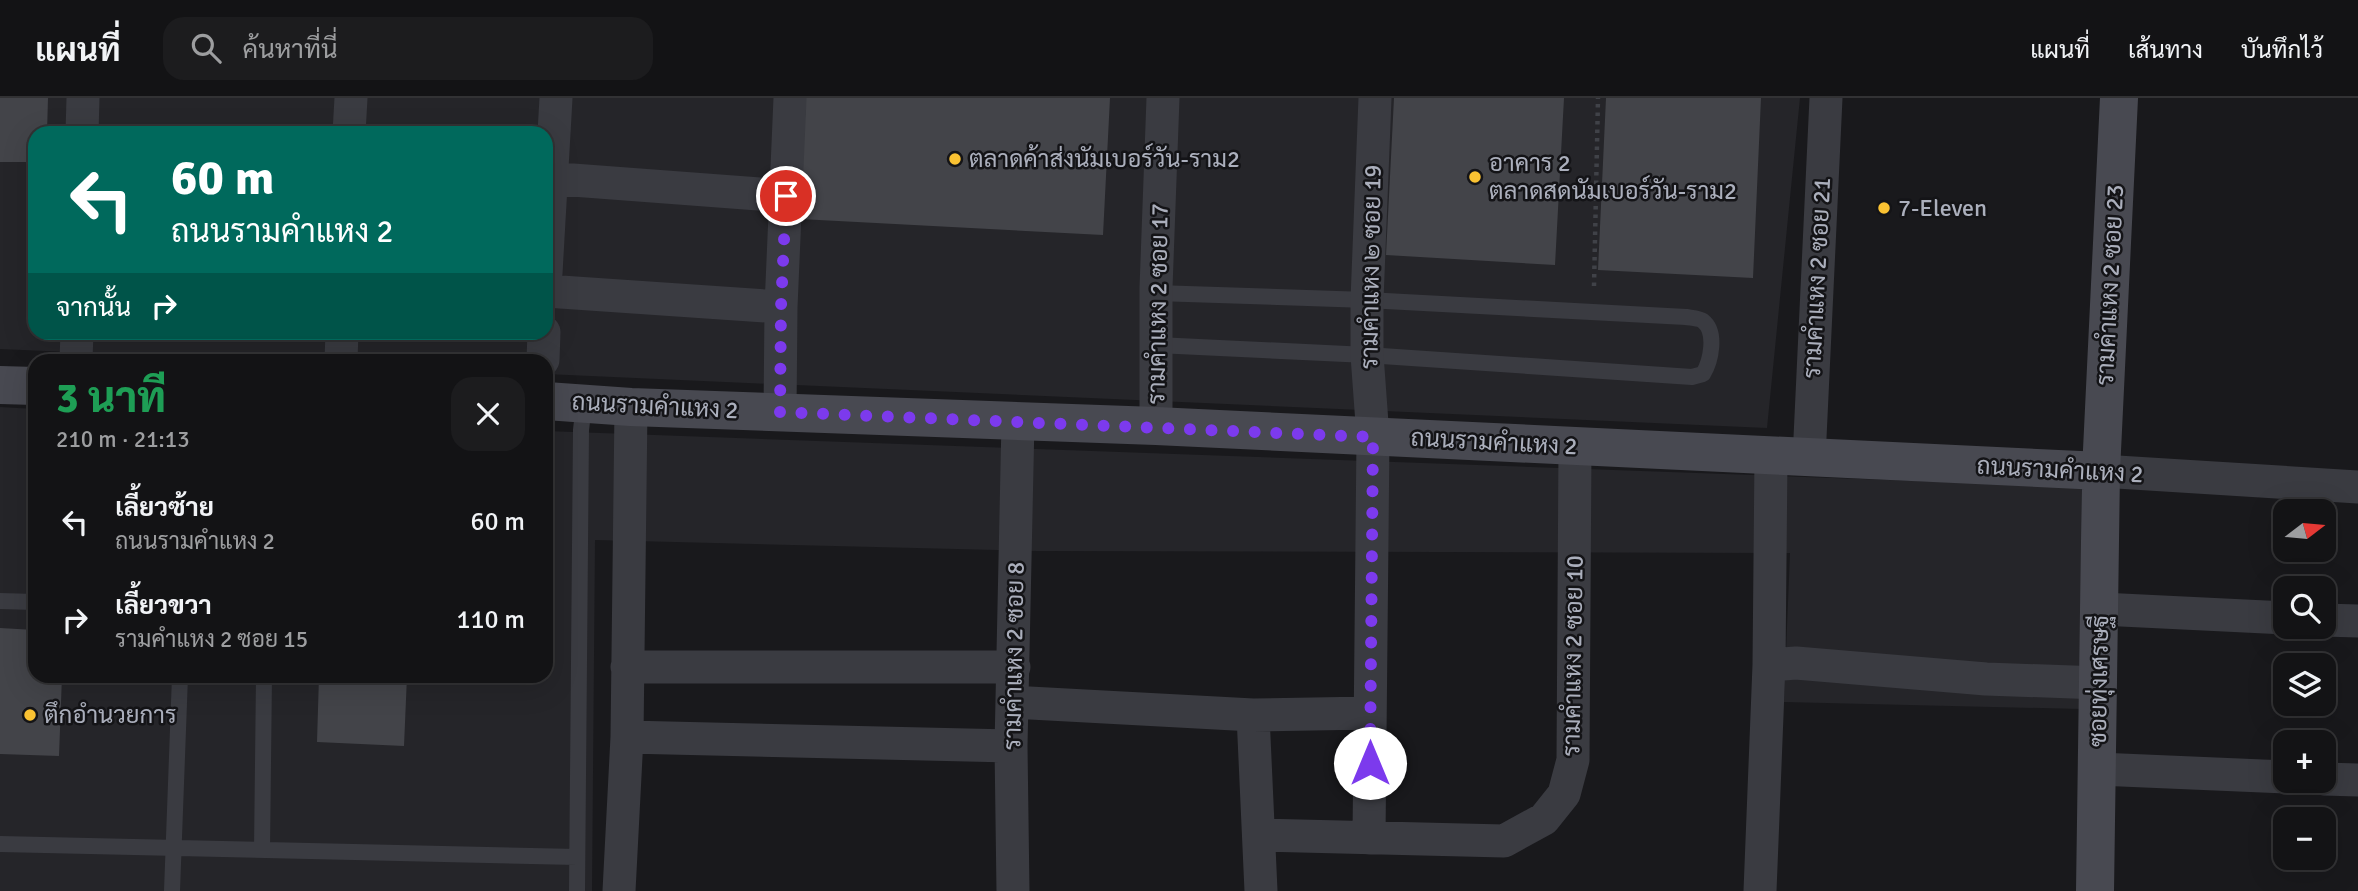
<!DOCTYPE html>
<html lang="th">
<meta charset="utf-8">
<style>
:root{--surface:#131315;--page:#1c1c1e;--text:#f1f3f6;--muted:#9d9ea0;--line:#323234}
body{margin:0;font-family:Signika,Sarabun,sans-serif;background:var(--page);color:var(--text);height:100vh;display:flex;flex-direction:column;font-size:26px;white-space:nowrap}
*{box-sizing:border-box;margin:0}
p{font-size:23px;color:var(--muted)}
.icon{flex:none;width:38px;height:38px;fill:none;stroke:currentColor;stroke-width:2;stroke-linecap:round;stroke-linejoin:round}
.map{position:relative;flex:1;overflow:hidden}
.panel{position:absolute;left:28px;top:256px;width:525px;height:329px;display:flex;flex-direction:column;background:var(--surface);border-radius:21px;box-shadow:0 7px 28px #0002,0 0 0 2px var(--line)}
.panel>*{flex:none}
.banner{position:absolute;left:28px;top:28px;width:525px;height:214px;border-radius:21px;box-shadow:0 7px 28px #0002,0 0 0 2px var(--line);background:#00695c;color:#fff;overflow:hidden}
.needle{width:46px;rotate:74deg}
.buttons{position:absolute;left:2273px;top:401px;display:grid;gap:14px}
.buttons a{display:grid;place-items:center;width:63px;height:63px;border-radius:14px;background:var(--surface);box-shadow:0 7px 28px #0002,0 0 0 2px var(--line);font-size:35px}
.pin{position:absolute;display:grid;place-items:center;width:60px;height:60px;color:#fff;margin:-30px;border:4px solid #fff;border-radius:50%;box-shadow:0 2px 7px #0007}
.me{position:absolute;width:77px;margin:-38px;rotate:0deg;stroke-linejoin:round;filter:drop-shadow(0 0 5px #0008)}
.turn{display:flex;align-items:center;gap:24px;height:147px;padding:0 28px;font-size:32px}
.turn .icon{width:91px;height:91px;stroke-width:2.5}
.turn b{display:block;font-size:49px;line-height:60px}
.then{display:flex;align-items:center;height:66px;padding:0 28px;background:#0003;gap:14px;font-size:26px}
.round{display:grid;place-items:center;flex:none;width:74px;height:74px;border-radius:21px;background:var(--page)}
.headline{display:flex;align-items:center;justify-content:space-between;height:119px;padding:0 28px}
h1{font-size:42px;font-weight:800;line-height:52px;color:#1e9e55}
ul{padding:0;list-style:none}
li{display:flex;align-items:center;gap:21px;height:98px;padding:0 28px}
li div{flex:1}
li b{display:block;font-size:26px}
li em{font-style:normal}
header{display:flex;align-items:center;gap:42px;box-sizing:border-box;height:98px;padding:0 35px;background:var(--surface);border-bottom:2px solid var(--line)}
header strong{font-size:33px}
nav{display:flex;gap:38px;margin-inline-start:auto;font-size:24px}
.search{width:490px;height:63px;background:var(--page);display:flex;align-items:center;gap:18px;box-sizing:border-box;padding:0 24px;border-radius:21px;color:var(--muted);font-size:26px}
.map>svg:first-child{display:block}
.built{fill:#252529;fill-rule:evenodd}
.building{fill:#434449}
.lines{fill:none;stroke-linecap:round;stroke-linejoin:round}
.path{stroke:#404248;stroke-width:4.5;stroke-dasharray:3.5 5;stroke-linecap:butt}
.lane{stroke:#3a3b41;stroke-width:16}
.street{stroke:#3a3b41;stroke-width:33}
.secondary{stroke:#484951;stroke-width:38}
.route{stroke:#7c3aed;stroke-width:12;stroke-dasharray:0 21.6}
.poi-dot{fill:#fac232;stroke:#141417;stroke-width:2.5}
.labels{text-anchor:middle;stroke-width:5;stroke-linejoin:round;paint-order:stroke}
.poi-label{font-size:24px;fill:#abafbc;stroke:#141417;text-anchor:start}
.street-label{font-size:24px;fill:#abafbc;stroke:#141417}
</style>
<header>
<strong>แผนที่</strong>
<div class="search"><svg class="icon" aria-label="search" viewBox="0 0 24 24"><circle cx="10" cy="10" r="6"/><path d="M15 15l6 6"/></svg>ค้นหาที่นี่</div>
<nav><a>แผนที่</a><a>เส้นทาง</a><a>บันทึกไว้</a></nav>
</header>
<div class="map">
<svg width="2358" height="793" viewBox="0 0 2358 793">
<rect width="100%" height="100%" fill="#19191c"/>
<path class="built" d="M0,0H1800L1767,330L546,276V262H249L0,251ZM35,35H546V234H35Z
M0,309L35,311V578H546V333L2081,389V611L1784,604L1790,455L1037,453L595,442L592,793H0Z"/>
<path class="building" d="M0,0H48L47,35H35V64H0Z
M806,0H1110L1103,137L800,121Z
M1394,0H1564L1555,167L1386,157Z
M1606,0H1761L1753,180L1598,172Z
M0,530L35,532V578H62L59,658L0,656Z
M319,578H407L404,648L317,644Z"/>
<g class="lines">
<path class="path" d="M1594,188L1598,0"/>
<path class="lane" d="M1156,195L1367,202L1686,219C1692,220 1699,220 1703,223C1717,234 1711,263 1703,276L1692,279L1367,257L1157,247
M0,503L35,504
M0,746L577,759
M262,752L264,578
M172,793L180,578
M577,793L581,332L584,306"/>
<path class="street" d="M82,35L83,0
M349,35L351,0
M546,80L786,98
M546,175L556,0
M546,193L781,209
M76,262L77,234
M341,262L342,234
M543,262L544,234
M780,314L781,209L790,0
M1156,328V190L1163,0
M1809,361L1826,0
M2101,373L2358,389
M2101,511L2286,520
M2324,522L2358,523
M1769,567L1771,358
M627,569H1014
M1013,604L1253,617L1261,793
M1253,617L1370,615
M627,639L1011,648
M2098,671L2286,679
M2324,681L2358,682
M1259,737L1504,743L1544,721L1564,696L1573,662L1575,348
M1369,740L1373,339L1367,257V202L1375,0
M619,793L627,639L631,309
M1013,793L1011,648L1018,323
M1760,793L1769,567L1796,565L1986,581L2100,585"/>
<path class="secondary" d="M0,287L35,288
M546,303L631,309L1156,328L2101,373
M2095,793L2101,373L2119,0"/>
</g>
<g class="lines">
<path class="route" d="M786,98L781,209L780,314L1373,339L1370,665"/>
</g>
<g class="poi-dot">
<circle cx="955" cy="61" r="7"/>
<circle cx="1475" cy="79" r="7"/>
<circle cx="1884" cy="110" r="7"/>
<circle cx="30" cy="617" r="7"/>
</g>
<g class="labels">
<g class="poi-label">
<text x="969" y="69">ตลาดค้าส่งนัมเบอร์วัน-ราม2</text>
<text x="1489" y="73">อาคาร 2<tspan x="1489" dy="28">ตลาดสดนัมเบอร์วัน-ราม2</tspan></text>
<text x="1898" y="118">7-Eleven</text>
<text x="44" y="625">ตึกอำนวยการ</text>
</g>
<g class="street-label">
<text transform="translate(1371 169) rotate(-89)" y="8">รามคำแหง ๒ ซอย 19</text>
<text transform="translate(1817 180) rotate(-87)" y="8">รามคำแหง 2 ซอย 21</text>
<text transform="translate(2110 187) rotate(-87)" y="8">รามคำแหง 2 ซอย 23</text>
<text transform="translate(1158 206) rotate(-89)" y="8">รามคำแหง 2 ซอย 17</text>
<text transform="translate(655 308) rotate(3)" y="8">ถนนรามคำแหง 2</text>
<text transform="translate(1494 344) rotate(3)" y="8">ถนนรามคำแหง 2</text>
<text transform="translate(2060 372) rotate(3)" y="8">ถนนรามคำแหง 2</text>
<text transform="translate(1014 558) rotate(-89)" y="8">รามคำแหง 2 ซอย 8</text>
<text transform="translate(1573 558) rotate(-89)" y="8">รามคำแหง 2 ซอย 10</text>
<text transform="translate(2099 583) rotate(-89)" y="8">ซอยทุ่งเศรษฐี</text>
</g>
</g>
</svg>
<div class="buttons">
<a><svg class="needle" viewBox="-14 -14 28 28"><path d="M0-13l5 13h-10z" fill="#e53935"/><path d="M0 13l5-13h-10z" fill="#9d9ea0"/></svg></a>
<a><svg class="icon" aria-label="search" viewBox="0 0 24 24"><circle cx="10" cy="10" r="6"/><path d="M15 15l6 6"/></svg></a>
<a><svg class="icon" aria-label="layers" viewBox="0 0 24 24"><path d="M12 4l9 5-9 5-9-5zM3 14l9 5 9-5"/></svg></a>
<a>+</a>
<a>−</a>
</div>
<div class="pin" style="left:786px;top:98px;background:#d93025"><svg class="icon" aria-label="arrive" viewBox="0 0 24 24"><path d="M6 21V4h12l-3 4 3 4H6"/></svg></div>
<svg class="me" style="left:1370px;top:665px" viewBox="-20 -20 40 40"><circle r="19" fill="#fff"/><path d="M0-13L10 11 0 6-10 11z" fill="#7c3aed"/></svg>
<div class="banner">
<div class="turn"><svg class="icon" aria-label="left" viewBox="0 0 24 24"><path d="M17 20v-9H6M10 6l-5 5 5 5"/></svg><div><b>60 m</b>ถนนรามคำแหง 2</div></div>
<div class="then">จากนั้น<svg class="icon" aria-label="right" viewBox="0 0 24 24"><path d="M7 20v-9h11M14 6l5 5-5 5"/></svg></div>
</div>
<section class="panel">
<div class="headline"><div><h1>3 นาที</h1><p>210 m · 21:13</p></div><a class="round"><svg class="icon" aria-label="close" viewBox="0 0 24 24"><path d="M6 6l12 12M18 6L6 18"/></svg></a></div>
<ul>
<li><svg class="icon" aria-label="left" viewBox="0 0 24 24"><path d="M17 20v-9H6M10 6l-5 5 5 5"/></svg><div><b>เลี้ยวซ้าย</b><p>ถนนรามคำแหง 2</p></div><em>60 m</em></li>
<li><svg class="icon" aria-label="right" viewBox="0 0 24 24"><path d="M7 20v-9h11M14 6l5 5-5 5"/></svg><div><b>เลี้ยวขวา</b><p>รามคำแหง 2 ซอย 15</p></div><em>110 m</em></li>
</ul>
</section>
</div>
